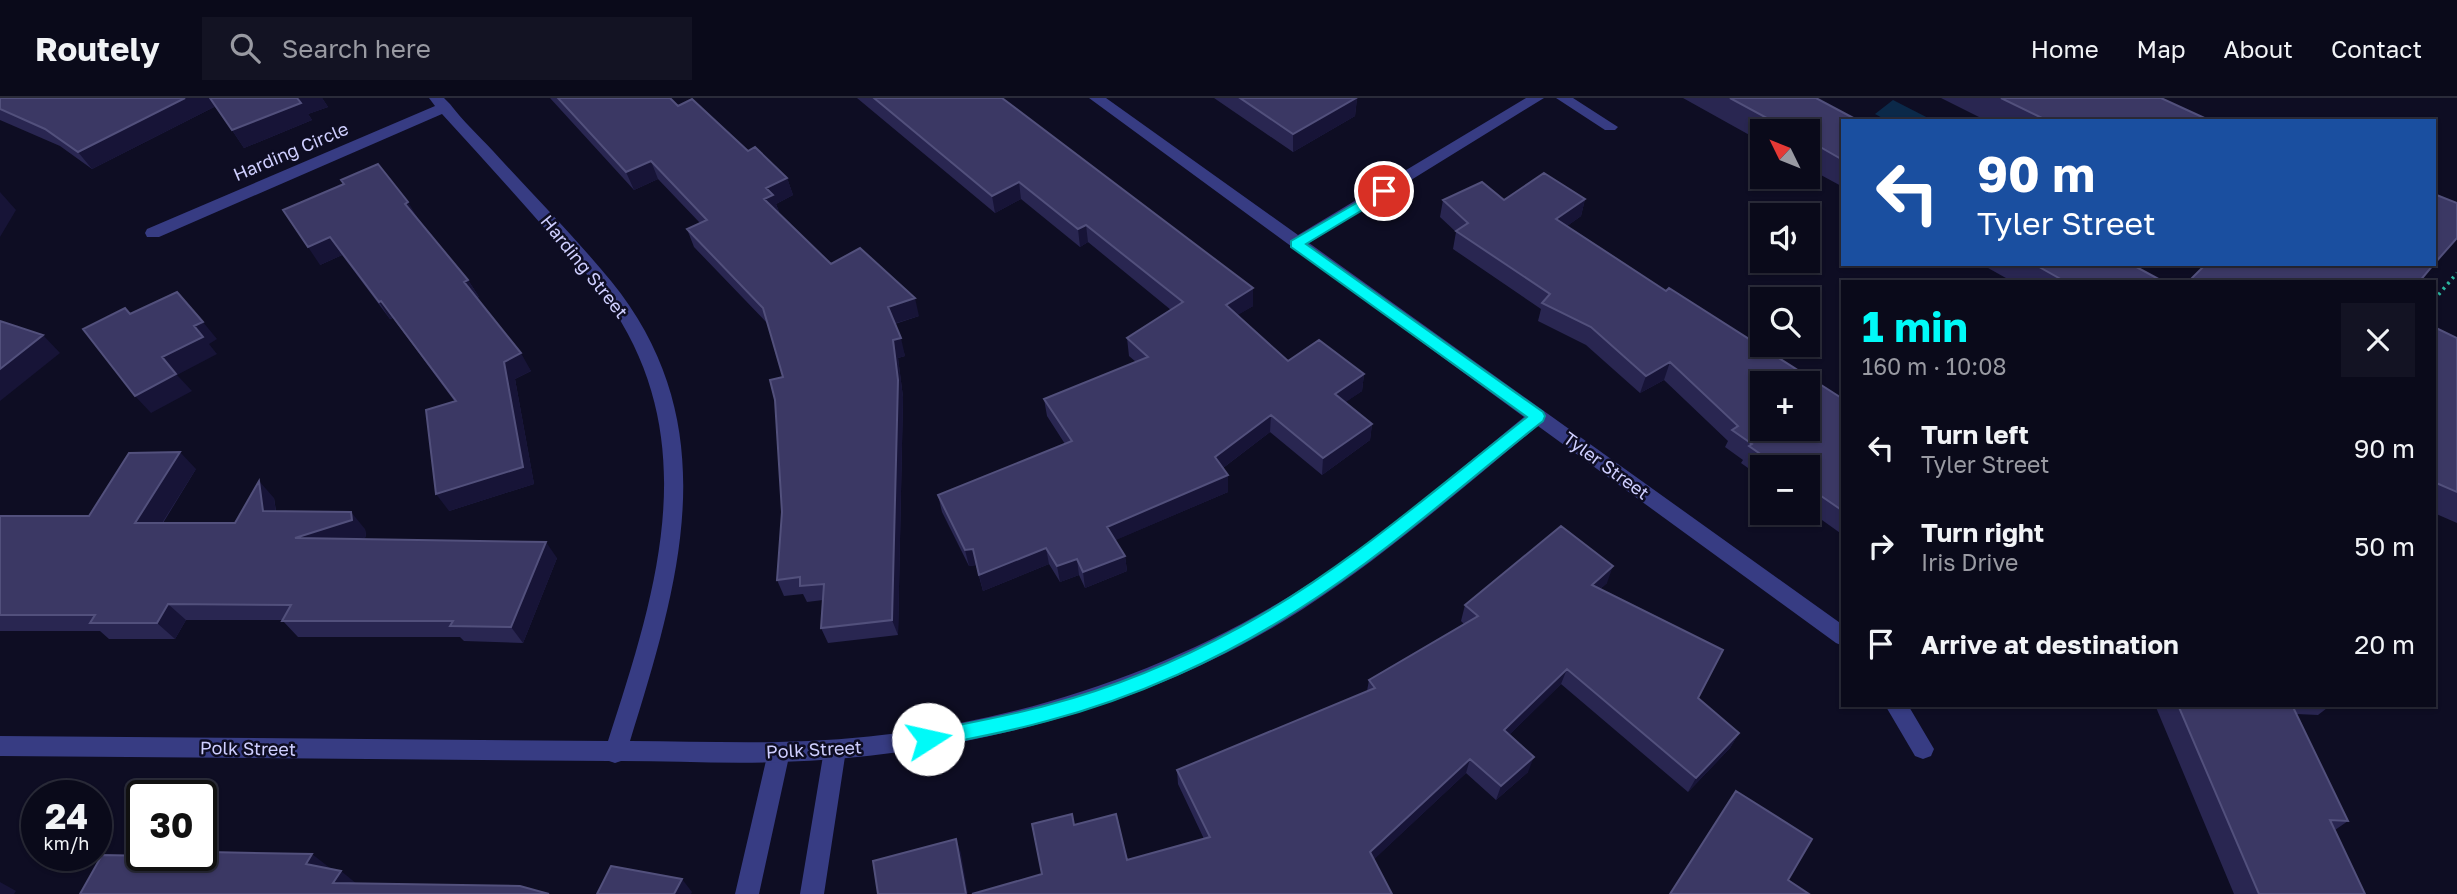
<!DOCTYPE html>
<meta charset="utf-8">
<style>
:root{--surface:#0a0a1a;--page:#131323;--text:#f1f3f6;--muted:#999aa2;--line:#2a2b39;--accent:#00faf8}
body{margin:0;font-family:"Golos Text",sans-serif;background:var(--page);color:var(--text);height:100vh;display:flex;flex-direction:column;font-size:26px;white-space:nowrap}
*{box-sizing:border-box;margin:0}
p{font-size:23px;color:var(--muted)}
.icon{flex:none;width:38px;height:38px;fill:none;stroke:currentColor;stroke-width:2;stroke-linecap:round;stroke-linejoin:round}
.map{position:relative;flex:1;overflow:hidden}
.panel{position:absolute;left:1841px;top:182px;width:595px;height:427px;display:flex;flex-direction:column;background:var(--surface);border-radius:0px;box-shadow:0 2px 5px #0004,0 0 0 2px var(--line)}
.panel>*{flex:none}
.banner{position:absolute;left:1841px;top:21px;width:595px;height:147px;border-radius:0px;box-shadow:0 2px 5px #0004,0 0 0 2px var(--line);background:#1a4fa0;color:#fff;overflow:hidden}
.needle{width:46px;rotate:313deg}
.buttons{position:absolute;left:1750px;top:21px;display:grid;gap:14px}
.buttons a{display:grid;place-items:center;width:70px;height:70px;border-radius:0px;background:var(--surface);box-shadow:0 2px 5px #0004,0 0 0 2px var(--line);font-size:35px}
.speed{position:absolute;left:21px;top:682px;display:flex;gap:14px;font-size:35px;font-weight:700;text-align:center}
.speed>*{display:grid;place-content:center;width:91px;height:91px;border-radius:50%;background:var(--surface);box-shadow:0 2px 5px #0004,0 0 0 2px var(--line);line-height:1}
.speed small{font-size:18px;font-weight:400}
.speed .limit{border:4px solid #111;border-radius:10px;background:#fff;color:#111}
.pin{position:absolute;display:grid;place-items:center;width:60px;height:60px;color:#fff;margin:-30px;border:4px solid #fff;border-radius:50%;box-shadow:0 2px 7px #0007}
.me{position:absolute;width:77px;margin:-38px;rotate:80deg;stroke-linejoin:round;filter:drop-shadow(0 0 5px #0008)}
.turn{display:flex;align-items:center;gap:24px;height:147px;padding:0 21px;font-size:32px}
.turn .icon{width:91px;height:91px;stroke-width:2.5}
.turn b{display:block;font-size:49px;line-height:60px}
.round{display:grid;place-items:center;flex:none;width:74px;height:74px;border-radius:0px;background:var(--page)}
.headline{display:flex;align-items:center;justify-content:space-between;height:119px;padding:0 21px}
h1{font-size:42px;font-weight:700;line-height:52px;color:var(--accent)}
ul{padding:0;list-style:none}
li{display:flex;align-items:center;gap:21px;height:98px;padding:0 21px}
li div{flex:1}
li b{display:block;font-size:26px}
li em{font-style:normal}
header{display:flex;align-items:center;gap:42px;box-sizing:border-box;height:98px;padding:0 35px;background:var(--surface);border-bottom:2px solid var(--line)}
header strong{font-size:33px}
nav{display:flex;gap:38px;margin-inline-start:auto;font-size:24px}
.search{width:490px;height:63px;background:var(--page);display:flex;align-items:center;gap:18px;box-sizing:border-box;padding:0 24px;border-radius:0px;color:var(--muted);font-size:26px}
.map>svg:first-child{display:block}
.water{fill:#0b2949}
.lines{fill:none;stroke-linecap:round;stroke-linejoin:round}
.path{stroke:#2bb7a0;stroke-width:3.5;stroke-dasharray:2.5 4.5;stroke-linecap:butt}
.service{fill:#373c83;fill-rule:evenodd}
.minor{fill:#373c83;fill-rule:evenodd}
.wall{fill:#292651}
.shaded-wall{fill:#171437}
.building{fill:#3b3864;stroke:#52507c;stroke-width:2;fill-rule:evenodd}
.route{fill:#00faf8;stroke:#00a2a1;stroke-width:2}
.labels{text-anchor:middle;stroke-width:5;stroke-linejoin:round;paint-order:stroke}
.street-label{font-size:18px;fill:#cfcfff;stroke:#0e0d23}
</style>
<header>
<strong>Routely</strong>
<div class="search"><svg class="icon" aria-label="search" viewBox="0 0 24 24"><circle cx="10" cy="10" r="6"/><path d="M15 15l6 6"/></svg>Search here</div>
<nav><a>Home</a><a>Map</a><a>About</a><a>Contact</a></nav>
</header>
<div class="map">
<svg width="2457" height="796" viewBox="0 0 2457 796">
<rect width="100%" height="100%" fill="#0e0d23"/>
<path class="water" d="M1893,2L1934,23H1888L1875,16Z"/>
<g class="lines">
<path class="path" d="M2434,202L2457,175"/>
<path class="service" d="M1556,0H1573L1618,29L1615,32H1605Z
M835,642L843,645L846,652L824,796H800L824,652L827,645Z
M779,644L787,647L790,654L759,796H735L768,654L771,647Z"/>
<path class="minor" d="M429,0H444L450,6C463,23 479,38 493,53C532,96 574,138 611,183C728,327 679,485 630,643C679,643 728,645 778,644C956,641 1132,593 1285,501C1371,449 1447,382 1524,319L1089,0H1106L1298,137L1526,0H1544L1309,145L1843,527V548L1836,545L1538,328C1461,391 1386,457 1303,511C1149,610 962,658 780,664C727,666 674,663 621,663L615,665L609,663L0,658V638L608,643C656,495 706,343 607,202C590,178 568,156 548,134C513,94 478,55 442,16L159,139H147L145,135L147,131L435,8Z
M1885,607H1908L1934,651L1931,658L1923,661L1915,658Z"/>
</g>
<path class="wall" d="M0,0H322L328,9L308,16L312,22L244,50L216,8L92,71L60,48L0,22Z
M550,0H670L678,8L787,80L793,97L776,106L779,114L778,115L831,166L919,218L895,226L905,258L898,260L903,299L898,537L828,545L821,530L823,502L807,504L803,496L784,498L777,482L782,414L783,279L768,226L694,149L687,131L700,125L658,81L634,92Z
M857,0H1002L1253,208L1237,217L1288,263L1364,276L1362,293L1345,304L1372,326L1370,342L1322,377L1270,334L1223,370L1228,394L1115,442L1125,458L1127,473L1085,490L1079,477L1060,484L1049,466L983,493L976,467L969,468L942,414L938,397L1065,346L1047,318L1044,301L1136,264L1129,258L1127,240L1171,212L1088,144L1080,149L1021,101L995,115Z
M1214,0H1357L1355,18L1293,54Z
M1683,0H1816L1843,23V89L1808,70V33H1762V44Z
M1941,0H2161L2211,23H1987Z
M343,86L419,122L468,182L479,199L477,200L531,273L515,281L534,386L449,413L455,304L393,220L390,221L342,157L320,167Z
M1585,101L1581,118L1567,128L1666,193L1843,301V437L1808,412V369H1762V380L1741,365L1743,362L1725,349L1728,343L1664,282L1640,295L1586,247L1538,223L1541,211L1453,151L1456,134L1440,119L1443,102Z
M1981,166H2131L2164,184H2013Z
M2434,229L2457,240V425L2434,415Z
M196,371L163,425H235L274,400L276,413L365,431L366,439L359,441L557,460L523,545L464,543L460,539H298L282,522H186L175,541H109L100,533H0V418H89Z
M1607,485L1600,491L1698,600L1739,635L1730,650L1688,694L1561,586L1509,637L1528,674L1496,702L1466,675L1374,761L1042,776L1074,727L1127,762L1204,741L1178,686L1177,672L1367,593L1369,582L1464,526L1461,523L1465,507Z
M2155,607H2331L2318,617L2296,616L2348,723L2335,732L2365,796H2234Z"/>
<path class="shaded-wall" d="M185,0H210L216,8L92,71L78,54Z
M297,0H322L328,9L308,16L312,22L244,50L232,32Z
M1357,0L1355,18L1293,54V36Z
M651,63L658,81L634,92L626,74Z
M787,80L793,97L776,106L779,114L770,119L764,101L766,90Z
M1019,84L1021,101L995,115L992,98Z
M0,94L16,112L0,139Z
M1585,101L1581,118L1552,139L1556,121Z
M408,104L419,122L405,106Z
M1086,127L1088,144L1080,149L1078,131Z
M330,139L342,157L320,167L308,149Z
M468,182L479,199L474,201L464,184Z
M1253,190V208L1226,224V207Z
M915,200L919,218L893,226L888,209Z
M381,203L393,220L390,221L379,204Z
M203,224L217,241L209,246L217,256L177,277L192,293L151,315L135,298L162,259L194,228Z
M43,237L60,255L0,303V271Z
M901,240L905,258L898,260L903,299L898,537L892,522L893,242Z
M521,255L531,273L515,281L534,386L449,413L436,396L504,264Z
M1670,264L1664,282L1640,295L1646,278Z
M1364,276L1362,293L1333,313L1335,296Z
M1271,317L1270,334L1215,376V359Z
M1372,326L1370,342L1322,377L1323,360Z
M180,354L196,371L152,441L135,425Z
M1228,377V394L1109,445L1107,429Z
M259,383L274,400L278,430L263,413Z
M351,414L365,431L366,439L310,456L295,440Z
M546,444L557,460L523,545L511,529Z
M1046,450L1049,466L983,493L979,477Z
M973,451L977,467L969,468L965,452Z
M1125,458L1127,473L1085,490L1083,474Z
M1077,461L1079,477L1060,484L1057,468Z
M1613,468L1607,485L1586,503L1592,487Z
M168,506L186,522L175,541L157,525Z
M1567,571L1561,586L1499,647L1504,632Z
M1739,635L1730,650L1688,694L1696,680Z
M1534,659L1528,674L1496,702L1501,688Z
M1470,661L1466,675L1367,768L1370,754Z
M956,741L961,755L968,796H966Z
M312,756L330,770L323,779L306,766Z
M341,773L357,786L333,785Z
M682,781L692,794L691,796H674Z
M0,784L16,793L14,796H0Z"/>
<path class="building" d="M0,0H185L78,54L45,31L0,11Z
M210,0H297L301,5L232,32Z
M558,0H670L678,8L692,1L748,53L755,49L787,80L766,90L773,97L764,101L831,166L860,150L915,200L888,209L901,240L893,242L898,282L892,522L821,530L824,486L800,488V479L777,482L782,414L775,302L770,282L783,279L763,210L687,131L707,122L651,63L626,74Z
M874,0H1002L1253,190L1226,207L1288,263L1319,242L1364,276L1335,296L1372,326L1323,360L1271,317L1215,359L1228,377L1107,429L1125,458L1083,474L1077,461L1057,468L1046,450L979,477L973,451L965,452L938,397L1072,343L1044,301L1148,259L1127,240L1183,204L1086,127L1078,131L1019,84L992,98Z
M1240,0H1356L1293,36Z
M1730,0H1816L1859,23H1843V62L1808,42V33H1791Z
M2001,0H2161L2211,23H2048Z
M378,66L408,104L405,106L468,182L464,184L521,255L504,264L523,369L436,396L426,312L456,303L381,203L379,204L330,139L308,149L283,112L344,86L341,82Z
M1544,75L1585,101L1556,121L1666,193L1669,190L1843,301V413L1808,389V369H1779L1749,348L1752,346L1732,332L1738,328L1670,264L1646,278L1591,229L1542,205L1550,196L1456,133L1468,125L1443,102L1482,84L1504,102ZM1762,285H1808V331H1762Z
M2434,96L2457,105V140L2434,166Z
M2034,166H2131L2164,184H2066Z
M2206,166H2434L2419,184H2188Z
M177,194L203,224L194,228L203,239L162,259L176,276L135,298L83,231L125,210L130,216Z
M0,223L43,237L0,271Z
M2434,229L2457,240V394L2434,384Z
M180,354L135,425H235L259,383L263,413L351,414L352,422L295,440L546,444L511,529L450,528L453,523H282L291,507L168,506L157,525H90L95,517H0V418H89L129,355Z
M1561,428L1613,468L1592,487L1723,552L1698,600L1739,635L1696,680L1567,571L1504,632L1534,659L1501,688L1470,661L1370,754L1392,796H972L1042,776L1032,726L1072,716L1074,727L1116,716L1127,762L1210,739L1177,672L1375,590L1369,582L1478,518L1465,507Z
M2178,607H2292L2348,723L2330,722L2365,796H2259Z
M1736,693L1812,741L1788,782L1809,796H1670Z
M956,741L966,796H878L873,763Z
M208,754L312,756L306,766L341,773L333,785L520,788L549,796H80L102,757L206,759Z
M611,768L682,781L674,796H597Z"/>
<path class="route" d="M1384,89L1390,93L1389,96L1306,146L1543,314L1545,318L1543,323C1463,386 1386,456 1299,511C1223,560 1135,600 1047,623C1008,634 968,641 928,649L921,647L919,641L921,635L928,633C968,625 1008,618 1048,607C1113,590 1180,562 1240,529C1344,472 1434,392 1527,319L1291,149V143Z"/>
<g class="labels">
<g class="street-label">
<text transform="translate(291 54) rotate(-23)" y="6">Harding Circle</text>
<text transform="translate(584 169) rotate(51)" y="6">Harding Street</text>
<text transform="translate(1606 368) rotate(36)" y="6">Tyler Street</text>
<text transform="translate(248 651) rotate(1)" y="6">Polk Street</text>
<text transform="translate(814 652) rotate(-3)" y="6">Polk Street</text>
</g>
</g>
</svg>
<div class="buttons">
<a><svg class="needle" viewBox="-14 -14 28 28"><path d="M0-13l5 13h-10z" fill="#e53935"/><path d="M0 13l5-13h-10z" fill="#999aa2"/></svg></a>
<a><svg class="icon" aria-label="sound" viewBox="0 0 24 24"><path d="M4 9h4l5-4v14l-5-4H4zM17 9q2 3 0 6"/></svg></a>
<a><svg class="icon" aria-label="search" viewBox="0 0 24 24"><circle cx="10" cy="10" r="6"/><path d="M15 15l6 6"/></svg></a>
<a>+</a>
<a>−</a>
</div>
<div class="speed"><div>24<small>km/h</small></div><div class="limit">30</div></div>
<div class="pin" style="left:1384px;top:93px;background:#d93025"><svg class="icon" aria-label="arrive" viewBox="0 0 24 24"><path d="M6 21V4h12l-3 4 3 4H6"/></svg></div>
<svg class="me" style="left:928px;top:641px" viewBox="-20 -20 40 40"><circle r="19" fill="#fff"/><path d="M0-13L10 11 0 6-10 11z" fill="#00faf8"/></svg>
<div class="banner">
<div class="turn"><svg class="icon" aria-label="left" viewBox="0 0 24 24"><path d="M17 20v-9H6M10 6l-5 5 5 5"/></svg><div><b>90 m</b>Tyler Street</div></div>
</div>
<section class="panel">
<div class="headline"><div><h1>1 min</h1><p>160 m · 10:08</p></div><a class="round"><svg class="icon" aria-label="close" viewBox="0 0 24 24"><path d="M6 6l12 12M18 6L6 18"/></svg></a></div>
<ul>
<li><svg class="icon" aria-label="left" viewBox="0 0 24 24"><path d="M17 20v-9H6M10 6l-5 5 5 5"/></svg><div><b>Turn left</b><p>Tyler Street</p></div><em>90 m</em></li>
<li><svg class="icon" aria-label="right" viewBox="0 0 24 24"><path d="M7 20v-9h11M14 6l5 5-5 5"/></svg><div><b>Turn right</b><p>Iris Drive</p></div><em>50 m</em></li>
<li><svg class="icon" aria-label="arrive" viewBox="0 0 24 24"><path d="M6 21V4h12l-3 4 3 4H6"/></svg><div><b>Arrive at destination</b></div><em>20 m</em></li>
</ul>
</section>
</div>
